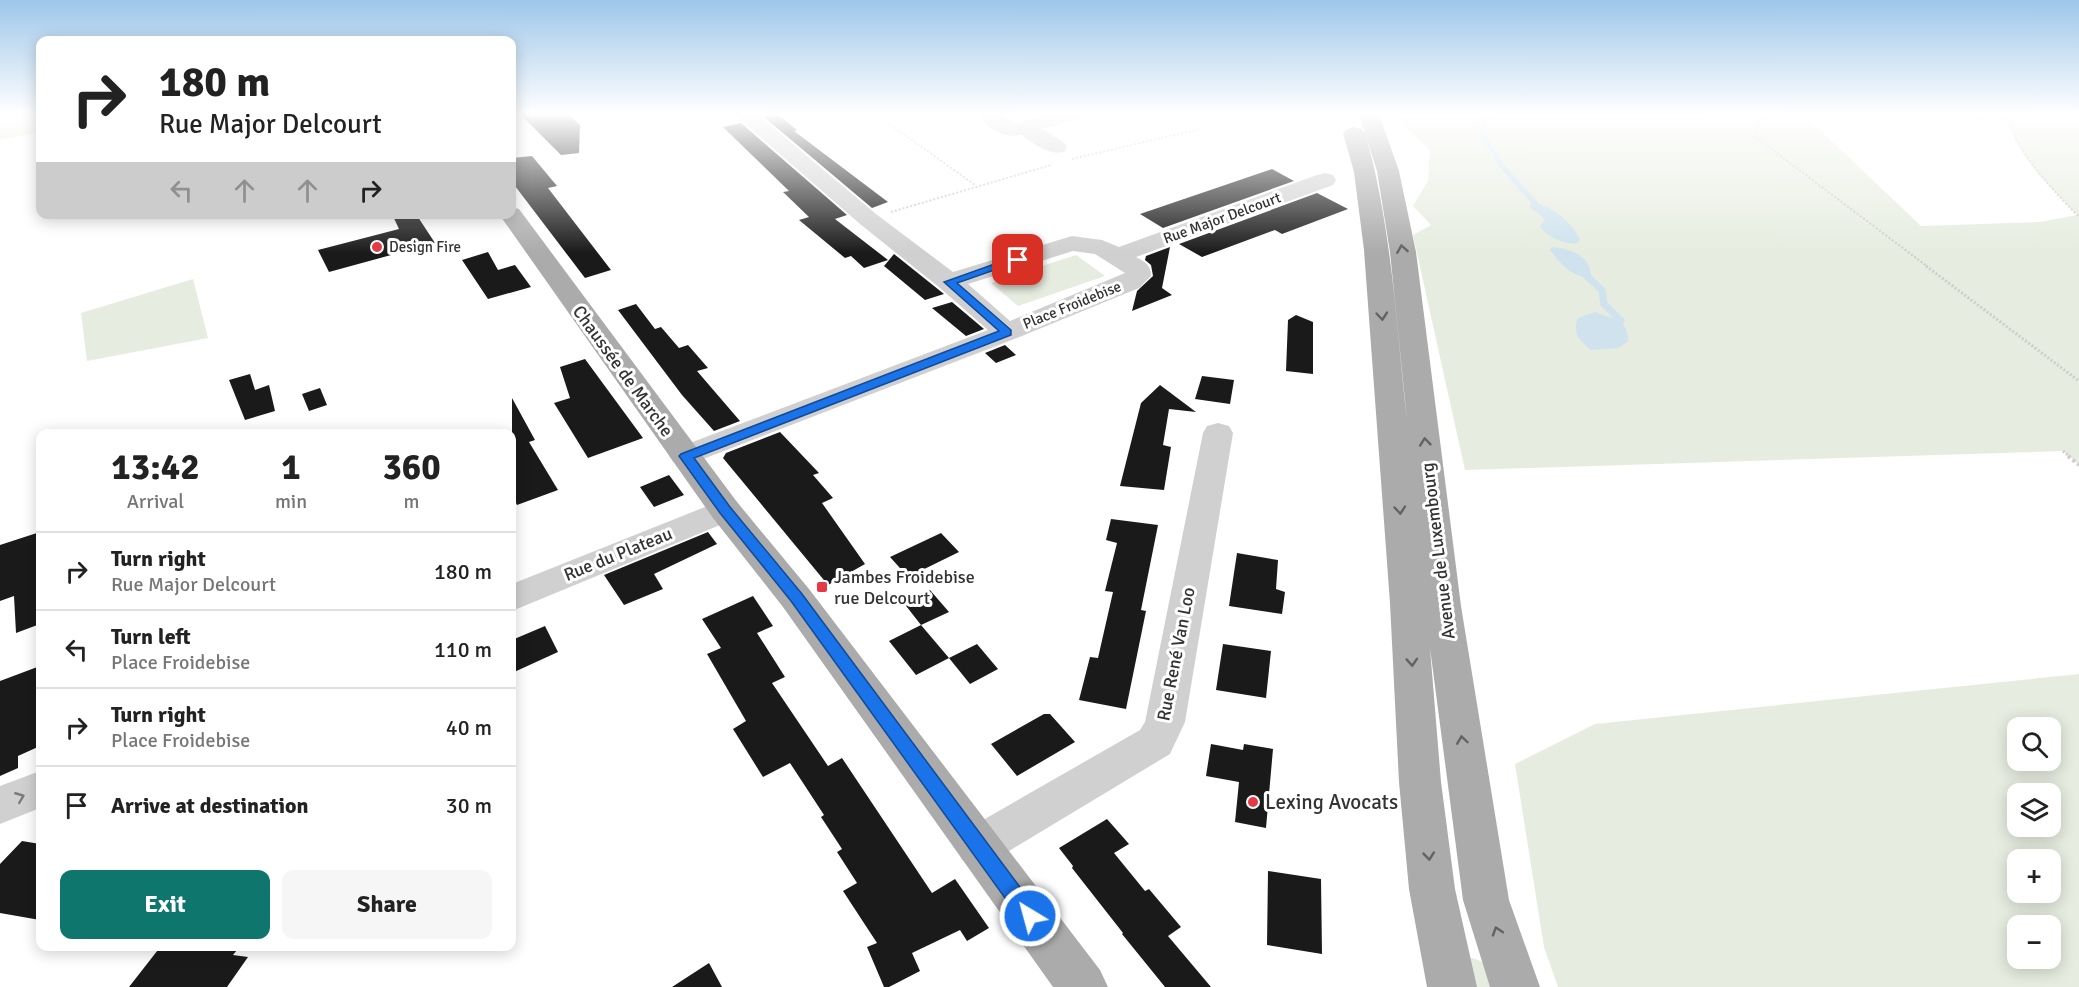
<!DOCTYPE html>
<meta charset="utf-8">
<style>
:root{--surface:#fff;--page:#f6f6f6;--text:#222;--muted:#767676;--line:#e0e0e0;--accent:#0f766e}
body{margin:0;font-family:Signika,sans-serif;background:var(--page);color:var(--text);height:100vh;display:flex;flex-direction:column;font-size:22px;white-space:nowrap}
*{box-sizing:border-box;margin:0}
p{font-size:20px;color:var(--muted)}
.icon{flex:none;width:33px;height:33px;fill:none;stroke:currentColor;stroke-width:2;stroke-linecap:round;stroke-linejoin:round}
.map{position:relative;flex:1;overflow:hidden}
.drawer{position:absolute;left:36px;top:429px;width:480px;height:522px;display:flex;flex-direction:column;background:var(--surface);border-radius:12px;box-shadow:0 3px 15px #0003}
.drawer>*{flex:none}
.top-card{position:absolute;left:36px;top:36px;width:480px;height:183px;border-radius:12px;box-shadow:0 3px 15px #0003;background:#fff;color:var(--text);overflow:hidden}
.buttons{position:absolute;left:2007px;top:717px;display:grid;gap:12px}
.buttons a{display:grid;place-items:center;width:54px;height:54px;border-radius:12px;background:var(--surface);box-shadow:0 3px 15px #0003;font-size:30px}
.pin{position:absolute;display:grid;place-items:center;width:51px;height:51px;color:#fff;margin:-26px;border-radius:12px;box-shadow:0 3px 9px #0006}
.me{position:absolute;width:66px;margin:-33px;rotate:323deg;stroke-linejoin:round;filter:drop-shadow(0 0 4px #0008)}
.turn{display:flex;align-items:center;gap:21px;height:126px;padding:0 24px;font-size:27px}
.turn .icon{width:78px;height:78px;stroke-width:2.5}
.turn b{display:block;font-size:42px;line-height:51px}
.lanes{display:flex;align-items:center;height:57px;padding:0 24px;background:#0003;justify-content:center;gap:30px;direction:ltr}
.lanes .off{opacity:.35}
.eta{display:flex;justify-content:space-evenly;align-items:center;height:102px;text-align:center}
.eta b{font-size:36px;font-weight:700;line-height:42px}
.primary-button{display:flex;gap:12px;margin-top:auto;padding:12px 24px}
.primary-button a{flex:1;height:69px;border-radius:12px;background:var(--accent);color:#fff;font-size:24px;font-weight:700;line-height:69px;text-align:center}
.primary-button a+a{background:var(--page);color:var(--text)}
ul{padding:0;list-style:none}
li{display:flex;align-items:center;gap:18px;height:78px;padding:0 24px;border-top:2px solid var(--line)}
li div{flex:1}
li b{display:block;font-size:22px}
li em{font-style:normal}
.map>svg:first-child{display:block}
.green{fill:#e6ecdf;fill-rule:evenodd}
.water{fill:#cfe2ee}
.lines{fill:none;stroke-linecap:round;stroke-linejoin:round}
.stream-far1{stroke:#cfe2ee;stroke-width:5}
.stream{stroke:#cfe2ee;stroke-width:7}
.building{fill:#1a1a1a}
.path-far2{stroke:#cdcdcd;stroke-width:2;stroke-dasharray:2 2;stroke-linecap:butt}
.path-far1{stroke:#cdcdcd;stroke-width:3;stroke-dasharray:2 2;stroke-linecap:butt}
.path{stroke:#cdcdcd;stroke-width:4;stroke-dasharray:3 3;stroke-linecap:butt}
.minor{fill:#d0d0d0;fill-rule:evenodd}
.major{fill:#ababab;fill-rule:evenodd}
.oneway{stroke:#636363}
.oneway2{stroke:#7a7a7a}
.route{fill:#1a73e8;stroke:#114b97;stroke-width:1.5}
.poi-dot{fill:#e63946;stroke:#fff;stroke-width:2}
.labels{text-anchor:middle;stroke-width:6;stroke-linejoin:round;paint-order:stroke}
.far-street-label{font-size:15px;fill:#333;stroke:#fff}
.far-poi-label{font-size:15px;fill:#333;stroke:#fff;text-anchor:start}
.street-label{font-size:18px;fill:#333;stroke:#fff}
.poi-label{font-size:18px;fill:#333;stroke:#fff;text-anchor:start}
.near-poi-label{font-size:21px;fill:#333;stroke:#fff;text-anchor:start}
</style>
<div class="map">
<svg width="2079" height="987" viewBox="0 0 2079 987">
<rect width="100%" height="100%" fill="#fff"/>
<path class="green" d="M0,114H40V132L0,140Z
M1803,114L1921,226L2040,222L2077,215C2051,187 2018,159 2008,121L1847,114H2079V465L2063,451L1465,470L1413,235L1431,225L1413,206L1428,181L1430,150L1393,115Z
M1076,255L1105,276L1018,306L991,283Z
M193,279L208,338L87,361L81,313Z
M2079,674V987H1558L1544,947L1515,764L1595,724ZM2018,728H2050V760H2018ZM2018,794H2050V826H2018ZM2018,860H2050V892H2018ZM2018,926H2050V958H2018Z
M1471,958C1488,961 1489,971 1494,987H1467L1463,967Z"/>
<path class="water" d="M1535,203C1553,207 1573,223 1580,240L1576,244C1562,243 1549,238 1540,227L1545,219L1530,207V204Z
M1552,247C1570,249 1591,255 1591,277C1572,278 1561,264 1550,250Z
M1595,312C1613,319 1628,319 1628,341L1618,348L1591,350C1579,340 1572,334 1578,318Z"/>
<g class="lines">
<path class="stream-far1" d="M1488,114L1480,130L1502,166L1540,209"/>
<path class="stream" d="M1581,271L1602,290L1604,304L1621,321"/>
</g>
<path class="building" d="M520,114H568L580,125L579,153L561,155Z
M777,114L797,130L794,131L888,202L872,208L764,117Z
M741,123L847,215L835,219L888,260L864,268L851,256L845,258L799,220L809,217L783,192L789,191L723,127Z
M532,156L557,186L548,188L611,270L585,278L512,182V158Z
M1272,169L1294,181L1163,228L1140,214Z
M1317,193L1348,209L1282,234L1275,230L1202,257L1179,244Z
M392,214H416L435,243L329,272L318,250L399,229Z
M1170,247L1162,288L1172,295L1132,311L1137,291L1153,276L1151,265L1145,260L1146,256Z
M488,252L498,270L515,265L531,287L488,299L462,260Z
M894,254L944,294L925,300L884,266Z
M952,302L984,329L966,336L932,308Z
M636,304L655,329L661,327L679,348L688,345L708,368L697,371L740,421L714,431L682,395L618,310Z
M1296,315L1313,322V374L1286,371L1288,320Z
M1005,345L1016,355L996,363L985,353Z
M585,359L643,438L588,458L554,403L570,398L560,367Z
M250,374L255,390L269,385L275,411L245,420L229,380Z
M1202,376L1234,380L1230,404L1195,399Z
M1160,385L1196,412L1169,409L1163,445L1171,447L1164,490L1120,486L1141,403Z
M320,388L327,405L309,411L302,394Z
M512,398L535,440L529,442L558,490L517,505L512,495Z
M780,432L819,473L813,475L833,498L822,503L865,564L828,585L723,458L726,453Z
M669,475L684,495L654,507L640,487Z
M1111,519L1158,525L1141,610L1146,611L1126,709L1079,700L1090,657L1098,658L1113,592L1105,591L1117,543L1106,540Z
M40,532V624L16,633L14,596L0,601V545Z
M708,532L717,544L654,574L663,589L624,605L604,575Z
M941,533L959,552L908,577L890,557Z
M1237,553L1278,560L1276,589L1285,592L1282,614L1229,606Z
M930,590L949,612L921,625L903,602Z
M753,596L773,626L757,633L785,677L772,683L828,766L842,758L932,893L955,879L989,928L967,941L960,930L912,953L920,971L889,987H884L867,947L877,943L843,891L857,883L837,852L842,849L821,817L824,815L790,763L763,777L733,729L746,721L707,654L721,648L702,619Z
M921,625L949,658L916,675L889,641Z
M545,626L558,652L512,673V640Z
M977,644L998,669L970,684L949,658Z
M1223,644L1271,651L1266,698L1216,690Z
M40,666V746L18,756V768L0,776V681Z
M1044,714H1050L1075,742L1017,776L991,744Z
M1211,744L1243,750L1244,744L1273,749L1266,828L1235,822L1239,782L1206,776Z
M1107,819L1129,844L1114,853L1145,891L1149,889L1181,927L1168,936L1211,987H1165L1122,934L1123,933L1072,868L1073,866L1059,848Z
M22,841L40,844V920L0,913V864Z
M1268,871L1321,879L1322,954L1267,945Z
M161,946H240L233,955L248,957L227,987H129Z
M709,963L722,987H672Z"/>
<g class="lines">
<path class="path-far2" d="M875,114L975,185
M1762,114L1754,136L1928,267
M2006,114C2020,156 2049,186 2079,217
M1072,159L1200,129
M891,212L1051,165"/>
<path class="path-far1" d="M1926,266L2079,381
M2063,451L2070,457"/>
<path class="path" d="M2068,456L2079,465"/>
<path class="minor" d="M734,114H757L876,214L953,272L1072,236L1102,240L1119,247L1317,175L1325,173L1333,175L1336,180L1333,185L1136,257C1145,262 1151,265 1151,276L1139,288L1017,338L685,466L674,463L669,456L674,449L988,330L940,288L860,224ZM1073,251L1095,254L1125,273L1010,321L968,284Z
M977,114H1001L1014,124L1048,114H1083L1080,118L1041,129L1064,142L1067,147L1064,152C1048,156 1034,143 1021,135C1005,139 987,128 977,114Z
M1218,423L1229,426L1233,433L1185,722L1170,754L994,860L978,866L962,860L956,846L962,832L1140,730L1145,722L1203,433L1207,426Z
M725,499L737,502L742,510L737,518L512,611V584Z
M40,771V808L0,824V786Z"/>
<path class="major" d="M1359,114H1379L1399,171L1416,252L1461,606L1509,900L1540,987H1490L1463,900L1430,648L1441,782L1455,889L1477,987H1427L1409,889L1399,782L1390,603L1364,250L1354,172L1343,133L1347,129L1354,127L1361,129L1365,133C1392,226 1396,325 1407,420L1390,252L1377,171Z
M512,207L519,209L737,502L809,589L1100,970L1108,987H1053L783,607L713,518L499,214H512Z"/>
</g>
<defs><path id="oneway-chevron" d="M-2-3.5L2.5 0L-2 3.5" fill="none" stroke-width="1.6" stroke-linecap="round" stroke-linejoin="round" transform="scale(1.5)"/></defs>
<g class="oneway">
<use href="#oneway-chevron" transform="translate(1402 249) rotate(-99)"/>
<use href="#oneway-chevron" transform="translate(1382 316) rotate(85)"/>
<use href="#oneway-chevron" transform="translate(1425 442) rotate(-96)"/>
<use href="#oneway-chevron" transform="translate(1400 510) rotate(85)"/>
<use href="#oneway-chevron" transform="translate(1412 662) rotate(86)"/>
<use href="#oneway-chevron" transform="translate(1462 740) rotate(-98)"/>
<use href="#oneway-chevron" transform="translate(1429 856) rotate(84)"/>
<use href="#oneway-chevron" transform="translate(1497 931) rotate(-108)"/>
</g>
<use class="oneway2" href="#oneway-chevron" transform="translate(20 797) rotate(-22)"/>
<linearGradient id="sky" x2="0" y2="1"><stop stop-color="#9ec6ea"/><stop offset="0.45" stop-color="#fff"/><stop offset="1" stop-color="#fff" stop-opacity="0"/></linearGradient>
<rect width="2079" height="253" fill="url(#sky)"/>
<path class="route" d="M1014,257L1023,260L957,283L1011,330V335L694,458L730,507L802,594L1037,910L1040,916L1037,923L1030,926L1023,923L791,601L720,513L679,456L681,454L999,331L944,282Z"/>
<g class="poi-dot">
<circle cx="377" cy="247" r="6"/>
<rect x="816" y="581" width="12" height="12" rx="3"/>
<circle cx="1253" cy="802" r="6"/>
</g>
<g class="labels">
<g class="far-street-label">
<text transform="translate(1222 218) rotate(-20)" y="5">Rue Major Delcourt</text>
<text transform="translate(1072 305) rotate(-22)" y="5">Place Froidebise</text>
</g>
<g class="far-poi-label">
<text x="389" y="252">Design Fire</text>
</g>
<g class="street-label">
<text transform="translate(623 371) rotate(54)" y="6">Chaussée de Marche</text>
<text transform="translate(1438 551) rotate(-97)" y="6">Avenue de Luxembourg</text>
<text transform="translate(618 554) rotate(-22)" y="6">Rue du Plateau</text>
<text transform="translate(1176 654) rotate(-79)" y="6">Rue René Van Loo</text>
</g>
<g class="poi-label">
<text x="834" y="583">Jambes Froidebise<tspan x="834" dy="21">rue Delcourt</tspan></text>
</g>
<g class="near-poi-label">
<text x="1265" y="809">Lexing Avocats</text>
</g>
</g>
</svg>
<div class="buttons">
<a><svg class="icon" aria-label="search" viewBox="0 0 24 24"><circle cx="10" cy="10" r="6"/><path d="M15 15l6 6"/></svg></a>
<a><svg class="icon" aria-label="layers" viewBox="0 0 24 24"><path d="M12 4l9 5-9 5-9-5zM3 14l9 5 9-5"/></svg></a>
<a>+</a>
<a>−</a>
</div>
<div class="pin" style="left:1018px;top:260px;background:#d93025"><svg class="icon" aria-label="arrive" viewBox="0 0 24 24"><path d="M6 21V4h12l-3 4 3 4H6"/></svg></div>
<svg class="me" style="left:1030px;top:916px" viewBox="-20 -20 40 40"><circle r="17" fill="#1a73e8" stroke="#fff" stroke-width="3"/><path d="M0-11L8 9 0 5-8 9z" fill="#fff"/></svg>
<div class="top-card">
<div class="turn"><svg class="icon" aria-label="right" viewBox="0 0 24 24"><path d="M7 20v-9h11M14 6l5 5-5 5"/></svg><div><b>180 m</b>Rue Major Delcourt</div></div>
<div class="lanes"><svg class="icon off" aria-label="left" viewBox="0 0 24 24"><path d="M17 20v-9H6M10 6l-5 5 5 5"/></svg><svg class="icon off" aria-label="ahead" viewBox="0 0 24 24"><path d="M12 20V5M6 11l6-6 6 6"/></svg><svg class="icon off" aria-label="ahead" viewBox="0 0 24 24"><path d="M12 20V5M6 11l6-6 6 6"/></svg><svg class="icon" aria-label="right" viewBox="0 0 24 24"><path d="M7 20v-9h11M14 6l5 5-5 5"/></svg></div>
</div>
<section class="drawer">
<div class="eta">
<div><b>13:42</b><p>Arrival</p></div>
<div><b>1</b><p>min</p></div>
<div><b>360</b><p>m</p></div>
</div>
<ul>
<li><svg class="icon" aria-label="right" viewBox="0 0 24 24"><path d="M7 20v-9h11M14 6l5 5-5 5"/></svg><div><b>Turn right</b><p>Rue Major Delcourt</p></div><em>180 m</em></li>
<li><svg class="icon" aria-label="left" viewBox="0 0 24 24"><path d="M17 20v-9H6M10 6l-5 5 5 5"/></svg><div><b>Turn left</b><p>Place Froidebise</p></div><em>110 m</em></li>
<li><svg class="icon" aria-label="right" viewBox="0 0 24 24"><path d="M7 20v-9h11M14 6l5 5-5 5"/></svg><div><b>Turn right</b><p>Place Froidebise</p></div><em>40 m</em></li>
<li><svg class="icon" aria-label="arrive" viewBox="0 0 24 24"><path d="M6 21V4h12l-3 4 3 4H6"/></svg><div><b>Arrive at destination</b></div><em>30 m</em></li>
</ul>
<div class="primary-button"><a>Exit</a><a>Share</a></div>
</section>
</div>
